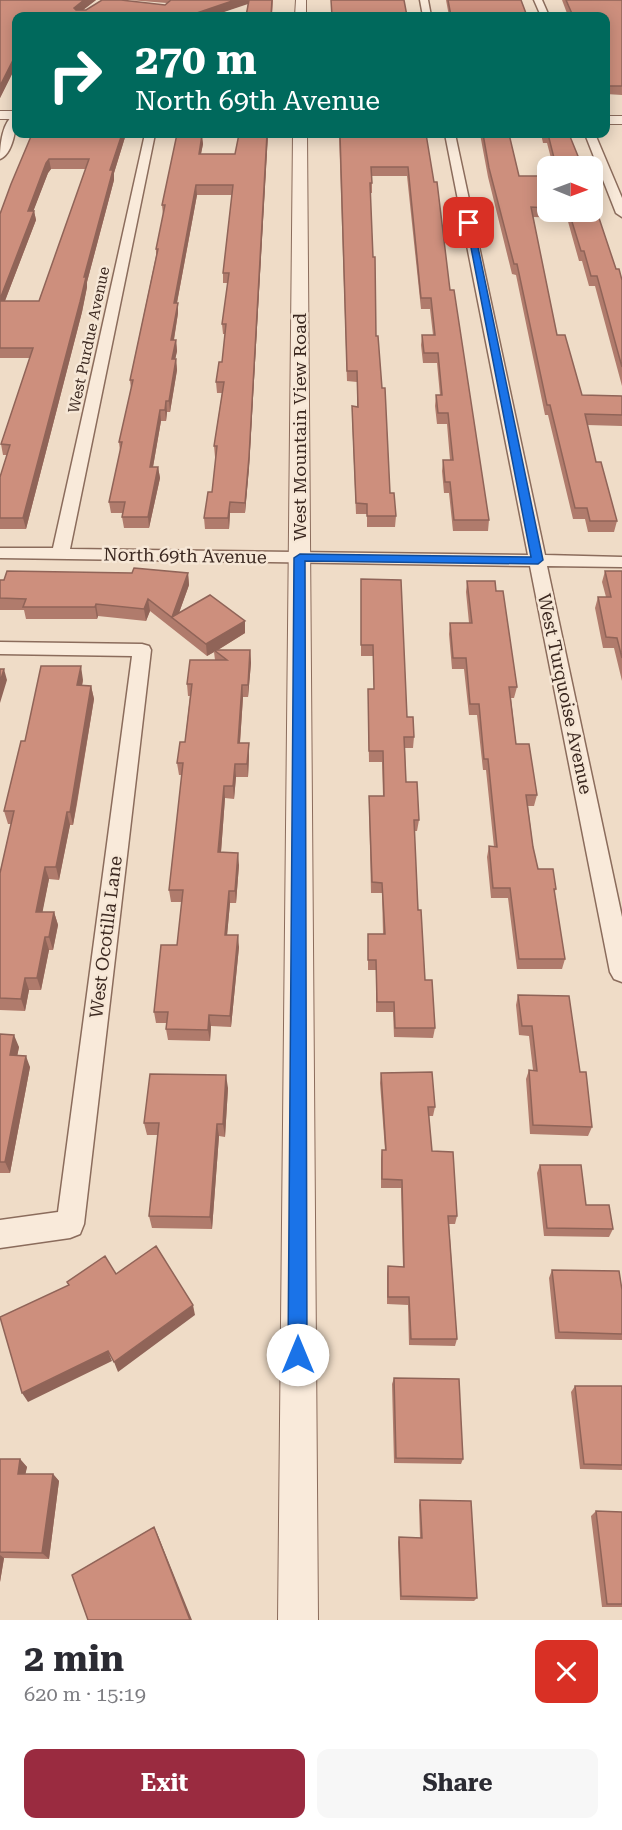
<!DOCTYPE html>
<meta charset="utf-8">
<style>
:root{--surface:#fff;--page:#f7f7f7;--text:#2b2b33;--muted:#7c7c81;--accent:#9a2b40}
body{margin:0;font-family:"Roboto Serif",serif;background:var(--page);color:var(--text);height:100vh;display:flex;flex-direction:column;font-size:22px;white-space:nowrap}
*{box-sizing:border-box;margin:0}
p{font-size:20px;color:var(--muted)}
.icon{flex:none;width:33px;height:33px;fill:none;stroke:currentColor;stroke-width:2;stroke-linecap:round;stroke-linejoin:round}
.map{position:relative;height:1620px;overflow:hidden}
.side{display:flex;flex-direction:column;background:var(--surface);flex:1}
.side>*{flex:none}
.hud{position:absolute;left:12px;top:12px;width:598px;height:126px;border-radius:12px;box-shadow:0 3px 15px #0003;background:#00695c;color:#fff;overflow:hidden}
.needle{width:39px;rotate:91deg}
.fabs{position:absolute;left:537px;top:156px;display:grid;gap:12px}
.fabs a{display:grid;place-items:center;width:66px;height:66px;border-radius:12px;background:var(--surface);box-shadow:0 3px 15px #0003;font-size:30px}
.pin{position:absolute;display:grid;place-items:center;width:51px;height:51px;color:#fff;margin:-26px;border-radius:12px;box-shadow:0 3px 9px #0006}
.me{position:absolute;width:66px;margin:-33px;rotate:0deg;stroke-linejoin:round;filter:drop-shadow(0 0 4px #0008)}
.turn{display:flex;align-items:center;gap:21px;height:126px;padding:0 24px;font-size:27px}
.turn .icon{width:78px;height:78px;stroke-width:2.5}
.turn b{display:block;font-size:42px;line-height:51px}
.round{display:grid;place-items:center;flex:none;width:63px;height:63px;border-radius:12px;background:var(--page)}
.headline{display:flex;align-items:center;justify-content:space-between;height:102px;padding:0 24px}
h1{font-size:36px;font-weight:700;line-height:45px}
.action{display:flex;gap:12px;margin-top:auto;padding:12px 24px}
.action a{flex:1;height:69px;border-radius:12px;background:var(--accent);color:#fff;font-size:24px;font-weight:700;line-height:69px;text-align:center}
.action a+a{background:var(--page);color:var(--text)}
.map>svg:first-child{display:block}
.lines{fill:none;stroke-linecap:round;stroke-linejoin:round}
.minor-casing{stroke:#8b6c5c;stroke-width:3}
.tertiary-casing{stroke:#8b6c5c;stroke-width:2}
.minor{fill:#f9eada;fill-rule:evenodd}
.tertiary{fill:#f9eada;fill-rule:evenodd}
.wall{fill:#b07b6c;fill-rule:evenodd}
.shaded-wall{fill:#906458}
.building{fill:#cd8f7d;stroke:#906458;stroke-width:1.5}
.route{fill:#1a73e8;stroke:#114b97;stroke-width:1.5}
.labels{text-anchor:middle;stroke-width:5;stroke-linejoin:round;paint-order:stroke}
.far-street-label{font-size:15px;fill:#3b2820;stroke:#f6e7d6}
.street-label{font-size:18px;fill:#3b2820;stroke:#f6e7d6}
</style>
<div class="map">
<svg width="622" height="1620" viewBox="0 0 622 1620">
<rect width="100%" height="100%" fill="#efdcc7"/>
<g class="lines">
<defs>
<path id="minor" d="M420,0H428L431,16H423Z
M534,0H542L549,16H541Z
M16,114C17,126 13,154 0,159C0,146 2,120 16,114Z
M145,134H155L70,549L528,555L445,134H455L545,555L622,557V567L547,566L622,917V982L614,979L610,972L530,566L0,558V548H53Z
M585,134H595L622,198V217L616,213Z
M0,642L142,644L149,646L151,650L84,1224L80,1234L70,1238L0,1248V1220L58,1212L132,656L0,654Z"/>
<path id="tertiary" d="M296,0H306V16H295Z
M0,111H16V119H0Z
M606,116H622V124H606Z
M293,134H307L318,1620H278Z"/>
</defs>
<use href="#minor" class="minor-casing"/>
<use href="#tertiary" class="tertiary-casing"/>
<use href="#minor" class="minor"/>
<use href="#tertiary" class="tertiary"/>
</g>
<path class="wall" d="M0,0H96L83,10L165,5L167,3L129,0H273L272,16H246L248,3L212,16H16V66L0,98Z
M446,0H521L527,16H449Z
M562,0H622V95L606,94V16H568Z
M32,134H126L114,173V180L87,282V287L82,312L26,529H0V477L7,455H3L1,444L30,358H0V214ZM51,169H86L39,301H5L36,220L34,211H33L48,173Z
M177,134H201L203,144L201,154H235L239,134H268L249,468L245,513H230L229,529H205L204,518L212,492L216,457H215L214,446L222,393H217L216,382L222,362L225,334H223L222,324L228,283H223V273L232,195H197L177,303H178V313L174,340H176L177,351L175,359H176L177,370L170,412H167L166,421H161L153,467H158L160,478L149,528H124L122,517L123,513H111L109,502L120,451L119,442L131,389L130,380L156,256V249L163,215L162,205Z
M339,134H426L450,290L489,520L488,531H453L449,493H444L442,471L443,460H450L447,424H437L435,406L436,395H440L437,363H423L421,345L422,335H433L430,309H421L407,176H372V193H370L376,336L390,493L396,516L395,527H367V514H356L352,417V406L357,407V382L347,381Z
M480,134H509L519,176H548V212H592L616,269L622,280V386L595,286H589L582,261H579L567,218L533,217L557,335L582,395L622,396V426L587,425L596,462L617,521L614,532H588L585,519H573L548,415H545L516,275L512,274L488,177Z
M541,134H569L582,166H553L547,143H543Z
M605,571H622V681L614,648H603L595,608L598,597H606L602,582Z
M188,573L189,585L179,613L245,633L218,650H250L251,663L248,697H243L240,743H249V756L248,777H236L234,799L225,798L221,852L239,865L236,903H230L227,935L239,947L231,1027L211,1026L210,1041L168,1040L166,1029V1023H156L154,1012L177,945L182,902H171L169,890L182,775H179L177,763L185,742L190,696H188L187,684L215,660L214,652L207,656L150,611L146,621L98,616L97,619H26L24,610H0V580Z
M361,579L414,737L413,748H405L406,782L419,820L417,831H414L418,910L425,980L435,1028L433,1038L394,1037L393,1012H376V970H368V934H383L382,893H371L369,806V796H383L382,762H369L368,700V689H374L373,656H361Z
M467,581L496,591L517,687L514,698H511L516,744L537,795L534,806H528L533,847L538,869L556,889L554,893L565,959L562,969H517L508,898H491L487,857L489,846L494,847L486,770H483L477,715H469L464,669H452L449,634L450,623H469L466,592Z
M83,680L82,686H91L94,699L77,804L73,825H70L59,880L49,879L42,912H54L58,925L53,950H49L41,990H29L25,1011L0,1010V873L11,824H8L4,811L25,741Z
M518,995L580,1072L592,1127L588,1136L530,1134L526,1079L529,1070H533L529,1036L519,1035L516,1005Z
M0,1034L19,1047L17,1056L30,1067L10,1173H0Z
M381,1073L435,1107L433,1116H428L432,1151L457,1216L455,1224H449L457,1339L455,1346L409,1345L408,1305L387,1304V1274L388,1266L403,1267L401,1188H381V1159L382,1150H385L380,1083Z
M228,1088L225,1137L219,1136L212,1229L152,1228L149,1216L158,1135H147L144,1123Z
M540,1165L613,1229L609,1237L544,1236L537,1173Z
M552,1270L622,1290V1340L555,1339L549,1278Z
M394,1378L463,1459L461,1464L394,1463L392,1384Z
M575,1386H622V1470L580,1469L571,1392Z
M0,1459H20L27,1467L25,1474H53L59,1481L49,1559L4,1558L0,1582Z
M420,1500L477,1598L474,1601L400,1600L398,1542L399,1537L420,1538L419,1505Z
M596,1511L622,1512V1607H602L591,1516Z"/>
<path class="shaded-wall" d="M84,0H96L75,16L74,8Z
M235,0H251V3L212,16H188Z
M16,54V66L0,98V86Z
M122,134H126L114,173V180L87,282V287L82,312L26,529L23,518L110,170Z
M267,134H268L249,468L245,513V503Z
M202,135L203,144L199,163V154Z
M49,159L51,169L48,173L30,220L28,211L46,163Z
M196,185L197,195L175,313L174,303Z
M34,211L36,220L1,311L0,299Z
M178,303V313L172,351L171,340Z
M176,340L177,351L173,370L172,359Z
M176,359L177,370L170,412L169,401Z
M166,401L167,412L166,421L165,410Z
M160,410L161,421L151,478L150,467Z
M158,467L160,478L149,528L148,517Z
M230,502V513L229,529L228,518Z
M188,573L189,585L176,621L172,617Z
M148,599L150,611L146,621L144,609Z
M96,604L98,616L97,619L95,607Z
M245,621V633L216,651L214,650V652L207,656L206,644Z
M250,650L251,663L248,697V685Z
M81,666L83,680L79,699L77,685Z
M4,669L7,680L0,703V682Z
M242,685L243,697L239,756L238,743Z
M91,686L94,699L73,825L70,812Z
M249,743V756L248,777L247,764Z
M235,764L236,777L234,799L233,786Z
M224,786L225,798L220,865L218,852Z
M67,812L70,825L59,880L56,867Z
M238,853L239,865L236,903L235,891Z
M45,867L49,879L40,925L36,912Z
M229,891L230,903L226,947L225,935Z
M54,912L58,925L53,950L49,937Z
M238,935L239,947L231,1027L230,1016Z
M45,937L49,950L41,990L37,978Z
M25,978L29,990L25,1011L21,999Z
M209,1015L211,1026L210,1041L208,1030Z
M14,1035L19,1047L15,1067L10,1055Z
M26,1056L30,1067L10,1173L5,1162Z
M226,1075L228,1088L225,1137L223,1124Z
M217,1124L219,1136L212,1229L210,1217Z
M193,1305L195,1315L118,1372L114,1362Z
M108,1351L112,1361L28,1402L22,1393Z
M20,1459L27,1467L24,1481L18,1474Z
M53,1474L59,1481L49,1559L42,1553Z
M154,1527L157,1533L192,1620H190Z
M0,1555L4,1558L0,1582Z"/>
<path class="building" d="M0,0H84L74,8L76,10H86L102,0H121L165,5L171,0H235L188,16H79L49,13L43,16H16V54L0,86Z
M249,0H272L271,16H246Z
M331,0H404L407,16H332Z
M448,0H521L527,16H451Z
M566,0H622V86H606V16H573Z
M32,134H122L110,170H113L84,277H86L80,302L23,518H0V477L10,445L1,444L33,348H0V301H39L89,159H49L46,163L28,211H34L0,299V214L11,184Z
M177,134H198V135H202L199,154H235L239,134H267L249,457L245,503L230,502L228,518H204L208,492H212L217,446H214L224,382H216L219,362H222L226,324H222L229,273H223L233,185H196L174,303H178L171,340H176L172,359H176L169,401H166L165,410H160L150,467H158L148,517H122L125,502H109L122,442H119L133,380H130L158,249H156L165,205H162Z
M340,134H426L434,182H437L450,290H454L489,520H454L450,482H445L443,460H453L448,413H438L436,395H442L438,353H424L422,335H435L431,298H421L408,167H371L372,183H370L373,257H375L376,336H378L382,388H385L390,493H394L396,516H367V504L356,503L352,406L358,407L357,371H347Z
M483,134H509L519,176H548V208L531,207L557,335H565L582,395L622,396V415L585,414L596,462H601L617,521H590L587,508H575L550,405H547L517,264H514L489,168Z
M545,134H569L582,166H556L548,134Z
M592,197L616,269H619L622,280V367L597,276H591L584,251H581L569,212H592Z
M134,568L188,573L172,617L210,595L245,621L206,644L148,599L144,609L96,604L95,607H23L26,599L0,598V580H4L7,571L132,573Z
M605,571H622V658L617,638L606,637L598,597H611Z
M361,579L401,580L407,717H413L414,737H404L406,782H417L419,820H414L418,910H421L425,980H432L435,1028H395L394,1002H377L376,960H368V934H385L382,883L372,882L369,796H384L383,751H369L368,689H374L373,645H361Z
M467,581H495L496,591H503L517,687H509L516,744H529L537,795H526L533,847L538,869H553L556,889H554L565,959H519L510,888H493L489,846L497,847L488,759H484L479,704H470L466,658H453L450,623H472Z
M214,650H250L248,685H242L238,743H249L247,764H235L233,786H224L218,852L238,853L235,891H229L225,935H238L230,1016L209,1015L208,1030L166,1029L168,1012H154L161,945H177L183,890H169L183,763H177L180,742H185L192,684H187L190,660H227Z
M41,666H81L77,685L91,686L70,812H67L56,867H45L36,912H54L49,937H45L37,978H25L21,999L0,998V873L14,811H4L21,741H25Z
M0,669H4L0,682Z
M518,995L569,996L580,1072H586L592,1127L533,1125L529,1070L537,1071L532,1026H522Z
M0,1034L14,1035L10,1055L26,1056L5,1162H0Z
M432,1072L435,1107H428L432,1151L453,1152L457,1216H448L457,1339H411L409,1297H388V1266L404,1267L402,1180L382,1179V1150H386L381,1073Z
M150,1074L226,1075L223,1124H217L210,1217L149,1216L159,1123H144Z
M540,1165H581L586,1205H609L613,1229L547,1228Z
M156,1246L193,1305L114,1362L108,1351L22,1393L0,1317L69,1285L67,1282L105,1256L116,1274Z
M552,1270L619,1271L622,1290V1334L559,1332Z
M394,1378L459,1379L463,1459L396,1458Z
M575,1386H622V1465L584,1464Z
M0,1459H20L18,1474H53L42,1553L0,1552Z
M420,1500L471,1501L477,1598L401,1596L399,1537L422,1538Z
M596,1511L622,1512V1604H607Z
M154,1527L190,1620H88L72,1575Z"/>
<path class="route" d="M466,222L473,223L543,560L538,564L305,561L307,1355L304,1362L298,1365L291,1362L288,1355L294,558L300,554L531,557Z"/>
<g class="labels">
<g class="far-street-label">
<text transform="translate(89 340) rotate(-78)" y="5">West Purdue Avenue</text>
</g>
<g class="street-label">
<text transform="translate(300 427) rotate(-90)" y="6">West Mountain View Road</text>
<text transform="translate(185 556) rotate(1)" y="6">North 69th Avenue</text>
<text transform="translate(565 694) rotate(78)" y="6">West Turquoise Avenue</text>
<text transform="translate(106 937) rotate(-83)" y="6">West Ocotilla Lane</text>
</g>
</g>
</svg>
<div class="fabs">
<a><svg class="needle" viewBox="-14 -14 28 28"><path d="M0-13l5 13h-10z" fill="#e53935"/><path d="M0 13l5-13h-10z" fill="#7c7c81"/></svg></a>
</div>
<div class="pin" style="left:469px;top:223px;background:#d93025"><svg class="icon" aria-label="arrive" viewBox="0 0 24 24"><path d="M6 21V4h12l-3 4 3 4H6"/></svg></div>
<svg class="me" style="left:298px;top:1355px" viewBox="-20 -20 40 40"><circle r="19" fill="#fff"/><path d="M0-13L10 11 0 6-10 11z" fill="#1a73e8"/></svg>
<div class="hud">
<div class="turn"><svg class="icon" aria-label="right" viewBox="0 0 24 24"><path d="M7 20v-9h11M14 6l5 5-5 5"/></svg><div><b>270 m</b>North 69th Avenue</div></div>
</div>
</div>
<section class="side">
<div class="headline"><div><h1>2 min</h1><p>620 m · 15:19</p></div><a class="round" style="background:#d93025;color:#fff"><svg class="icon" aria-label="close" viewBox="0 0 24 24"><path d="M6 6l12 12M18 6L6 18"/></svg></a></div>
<div class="action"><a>Exit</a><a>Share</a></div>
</section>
